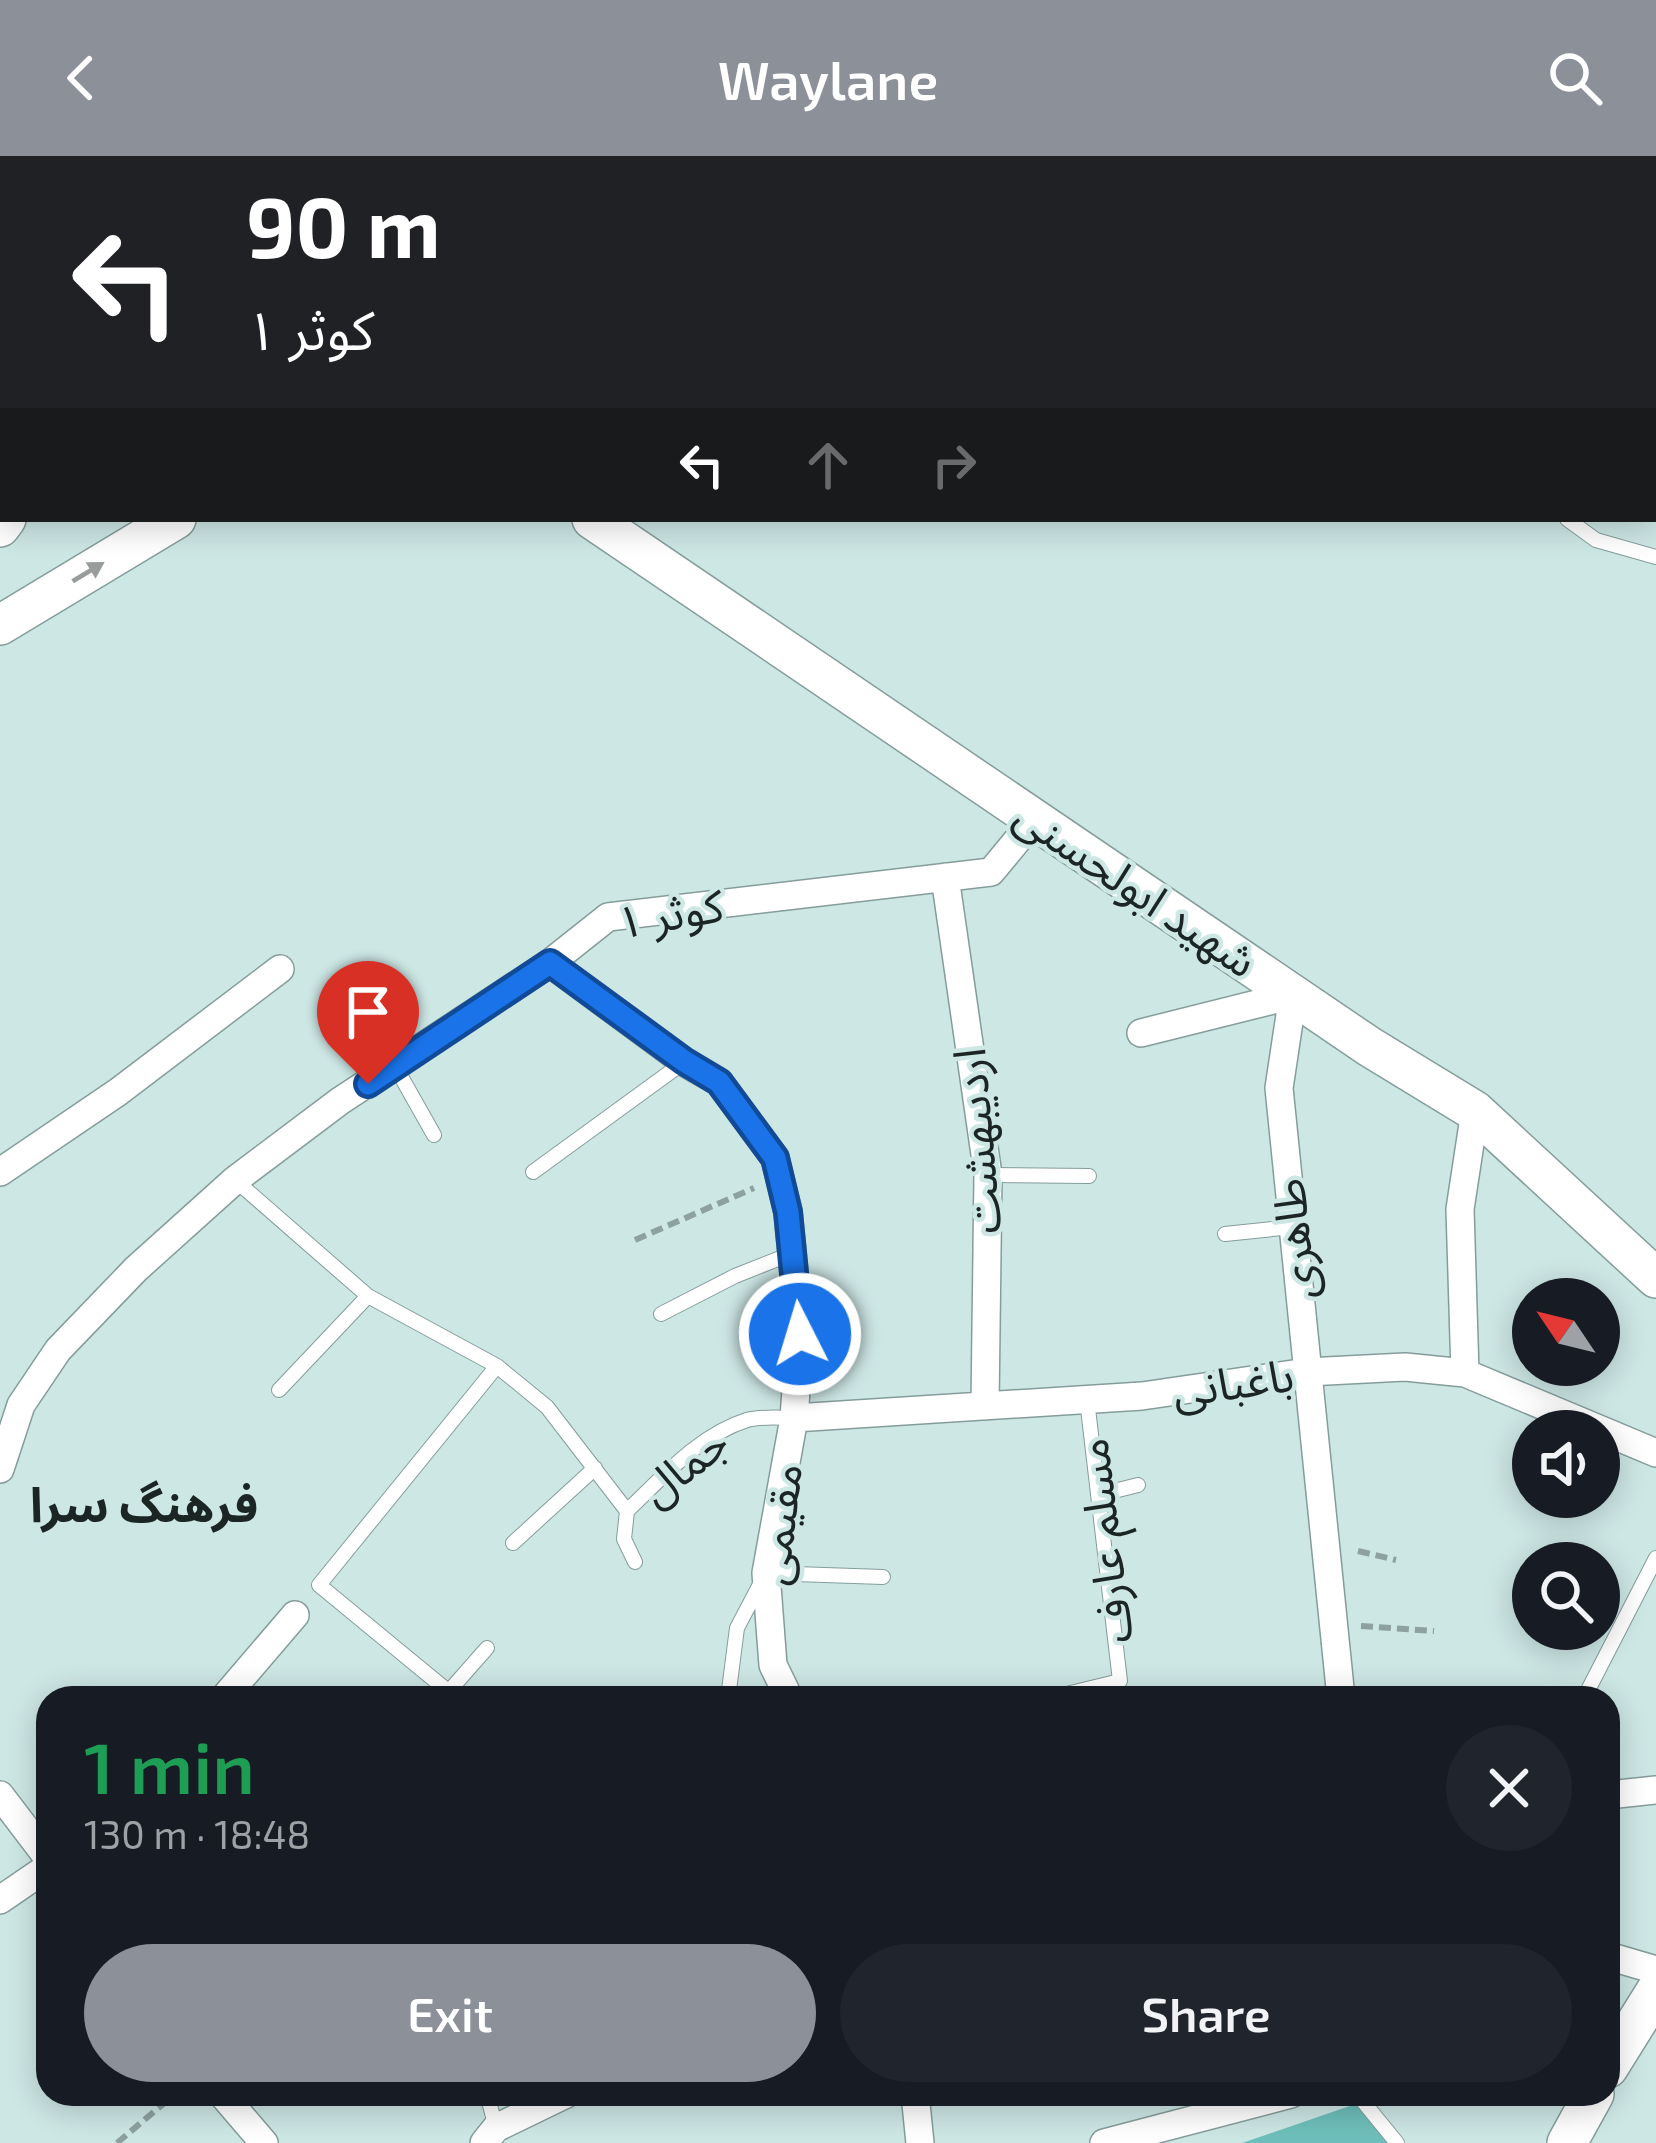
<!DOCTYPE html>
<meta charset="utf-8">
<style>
:root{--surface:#171b24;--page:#20242c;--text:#f1f3f6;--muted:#9ea1a6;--accent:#8c9099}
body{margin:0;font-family:"Exo 2","Noto Sans Arabic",sans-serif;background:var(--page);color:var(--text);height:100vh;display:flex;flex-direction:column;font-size:45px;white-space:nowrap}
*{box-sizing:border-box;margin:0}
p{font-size:39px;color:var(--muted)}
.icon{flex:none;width:66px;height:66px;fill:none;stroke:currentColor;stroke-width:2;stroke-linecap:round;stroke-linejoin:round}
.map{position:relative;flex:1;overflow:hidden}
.details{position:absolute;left:36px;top:1530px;width:1584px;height:420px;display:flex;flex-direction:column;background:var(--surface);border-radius:36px;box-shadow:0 6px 30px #0003}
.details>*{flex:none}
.hud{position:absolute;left:0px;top:0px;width:1656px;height:366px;box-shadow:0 6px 30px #0003;background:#202124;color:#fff;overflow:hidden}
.needle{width:78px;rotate:305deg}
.controls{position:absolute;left:1512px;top:1122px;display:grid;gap:24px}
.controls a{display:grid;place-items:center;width:108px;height:108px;border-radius:50%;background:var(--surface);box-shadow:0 6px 30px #0003;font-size:60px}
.pin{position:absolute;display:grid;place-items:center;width:102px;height:102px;color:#fff;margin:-123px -51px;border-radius:50% 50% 50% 0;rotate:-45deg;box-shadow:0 0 12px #0007}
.pin .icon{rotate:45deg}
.me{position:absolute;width:132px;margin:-66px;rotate:355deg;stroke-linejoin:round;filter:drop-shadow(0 0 9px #0008)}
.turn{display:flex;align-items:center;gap:42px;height:252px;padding:0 48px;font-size:54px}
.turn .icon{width:156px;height:156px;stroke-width:2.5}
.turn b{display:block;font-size:84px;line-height:102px}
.lanes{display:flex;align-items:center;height:114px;padding:0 48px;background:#0003;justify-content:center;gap:60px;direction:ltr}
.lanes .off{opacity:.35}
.round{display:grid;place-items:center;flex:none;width:126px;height:126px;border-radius:63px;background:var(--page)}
.overview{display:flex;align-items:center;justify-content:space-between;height:204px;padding:0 48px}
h1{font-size:72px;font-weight:600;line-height:90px;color:#1e9e55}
.primary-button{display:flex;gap:24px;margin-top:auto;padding:24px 48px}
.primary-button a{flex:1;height:138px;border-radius:72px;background:var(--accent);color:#fff;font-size:48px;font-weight:600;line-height:138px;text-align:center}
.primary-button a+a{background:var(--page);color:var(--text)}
header{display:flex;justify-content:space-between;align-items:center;height:156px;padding:0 48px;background:var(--accent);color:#fff;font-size:54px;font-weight:600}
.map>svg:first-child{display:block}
.green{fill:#6ebfbb}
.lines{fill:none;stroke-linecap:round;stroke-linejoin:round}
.lane-casing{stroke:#849d9b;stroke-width:16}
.street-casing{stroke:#849d9b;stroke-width:30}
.secondary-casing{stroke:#849d9b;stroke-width:42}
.path{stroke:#8da2a0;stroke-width:6;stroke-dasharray:12 6;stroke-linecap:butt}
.lane{stroke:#fff;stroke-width:14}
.street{stroke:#fff;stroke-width:27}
.secondary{stroke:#fff;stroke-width:39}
.oneway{fill:#989d9c}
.route-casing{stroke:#114b97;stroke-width:30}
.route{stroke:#1a73e8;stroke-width:21}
.labels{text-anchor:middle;stroke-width:9;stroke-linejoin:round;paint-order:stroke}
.street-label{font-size:45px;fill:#1b2524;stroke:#cde7e5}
.neighbourhood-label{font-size:48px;font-weight:bold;fill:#1b2524;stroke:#cde7e5}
</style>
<header><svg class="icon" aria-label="back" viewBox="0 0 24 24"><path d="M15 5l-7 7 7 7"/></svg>Waylane<svg class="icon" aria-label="search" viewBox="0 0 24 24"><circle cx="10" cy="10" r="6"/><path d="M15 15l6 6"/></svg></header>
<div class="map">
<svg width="1656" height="1987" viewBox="0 0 1656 1987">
<rect width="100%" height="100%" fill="#cde7e5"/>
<path class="green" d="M1370,1943L1399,1987H1242Z"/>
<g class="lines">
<defs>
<path id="lane" d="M1245,0L1248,3
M0,312L3,313
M1567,363L1596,384L1656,401
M395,910L434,979
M533,1016L684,906
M988,1019L1089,1020
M235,1024L368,1140L497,1210L547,1251L627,1355
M1225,1078L1292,1071
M661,1158L735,1120L793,1097
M279,1234L368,1140
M1098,1339L1138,1329
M513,1387L595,1312
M635,1406L624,1383L627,1355C663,1321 699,1279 747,1264C761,1260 779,1262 794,1262
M449,1536L319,1429L497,1210
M443,1542L487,1492
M728,1542L737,1472L766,1417L883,1421
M1050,1542L1120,1525L1087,1244
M1584,1542L1656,1402
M487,1938L496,1972
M1357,1938L1397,1987"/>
<path id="street" d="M185,3L186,0
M945,721L988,1019L985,1250
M550,807L684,906L719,926L775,1002L788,1056L800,1178L794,1262L766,1417L773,1509L789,1542
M1141,877L1293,839L1279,932L1341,1542
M0,1016L118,936L280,813
M1465,1217L1460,1053L1475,955
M794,1262L1142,1240L1307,1216L1405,1211L1465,1217L1656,1297
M0,1313L21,1249L58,1194L136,1113L235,1024L340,945L550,807L608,761L991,716L1034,664
M224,1542L295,1459
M0,1639L48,1702
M1608,1639L1656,1634
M0,1744L48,1711
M1608,1800L1656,1814
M222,1938L264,1987
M915,1938L920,1987
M484,1987L496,1972L566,1938
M1104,1987L1291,1938"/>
<path id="secondary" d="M592,363L1370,891L1475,955L1656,1122
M0,371L6,363
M0,469L176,363
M1608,1912L1656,1835
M1567,1987L1594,1938"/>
</defs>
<use href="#lane" class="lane-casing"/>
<use href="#street" class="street-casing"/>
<use href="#secondary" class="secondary-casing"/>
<path class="path" d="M635,1084L754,1032
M1358,1395L1396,1404
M1361,1470L1434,1475
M117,1987L175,1938"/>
<use href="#lane" class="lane"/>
<use href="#street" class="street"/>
<use href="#secondary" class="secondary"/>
</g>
<defs><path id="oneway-solid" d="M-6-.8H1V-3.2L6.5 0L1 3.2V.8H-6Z" transform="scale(3)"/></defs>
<use class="oneway" href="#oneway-solid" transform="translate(88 416) rotate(-31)"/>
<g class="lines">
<defs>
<path id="route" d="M368,928L550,807L684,905L719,926L775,1002L788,1056L800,1178"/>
</defs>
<use href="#route" class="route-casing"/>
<use href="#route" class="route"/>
</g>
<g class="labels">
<g class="street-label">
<text transform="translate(1136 732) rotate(34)" y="16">شهید ابولحسنی</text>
<text transform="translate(670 758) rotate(-10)" y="16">کوثر ۱</text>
<text transform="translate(977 985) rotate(-95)" y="16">اردیبهشت</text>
<text transform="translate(1294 1083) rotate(-96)" y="16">طاهری</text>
<text transform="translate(1233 1227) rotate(-8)" y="16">باغبانی</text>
<text transform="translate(684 1310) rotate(-38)" y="16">جمال</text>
<text transform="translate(779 1368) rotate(-83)" y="16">مقیمی</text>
<text transform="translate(1104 1385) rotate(-97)" y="16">مسلم عارف</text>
</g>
<g class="neighbourhood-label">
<text x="144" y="1366">فرهنگ سرا</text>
</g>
</g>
</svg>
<div class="controls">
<a><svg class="needle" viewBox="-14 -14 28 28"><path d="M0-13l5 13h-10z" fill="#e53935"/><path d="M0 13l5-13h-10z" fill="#9ea1a6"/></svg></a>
<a><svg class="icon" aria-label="sound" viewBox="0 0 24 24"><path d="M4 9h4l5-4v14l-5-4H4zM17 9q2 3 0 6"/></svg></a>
<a><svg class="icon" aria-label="search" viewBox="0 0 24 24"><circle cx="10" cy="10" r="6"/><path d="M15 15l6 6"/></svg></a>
</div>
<div class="pin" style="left:368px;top:928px;background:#d93025"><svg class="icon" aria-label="arrive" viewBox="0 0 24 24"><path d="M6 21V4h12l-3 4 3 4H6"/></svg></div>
<svg class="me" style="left:800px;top:1178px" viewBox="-20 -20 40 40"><circle r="17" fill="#1a73e8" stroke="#fff" stroke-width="3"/><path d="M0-11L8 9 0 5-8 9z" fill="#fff"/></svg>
<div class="hud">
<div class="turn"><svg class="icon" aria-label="left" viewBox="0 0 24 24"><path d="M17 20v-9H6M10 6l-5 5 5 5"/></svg><div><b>90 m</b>کوثر ۱</div></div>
<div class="lanes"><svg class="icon" aria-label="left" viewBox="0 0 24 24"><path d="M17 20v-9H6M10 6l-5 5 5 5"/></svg><svg class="icon off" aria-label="ahead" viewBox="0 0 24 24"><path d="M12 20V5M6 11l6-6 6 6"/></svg><svg class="icon off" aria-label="right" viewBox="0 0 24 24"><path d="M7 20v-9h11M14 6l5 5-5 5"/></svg></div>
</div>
<section class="details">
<div class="overview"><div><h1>1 min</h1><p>130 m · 18:48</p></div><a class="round"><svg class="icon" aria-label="close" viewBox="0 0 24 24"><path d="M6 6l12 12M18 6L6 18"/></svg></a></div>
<div class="primary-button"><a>Exit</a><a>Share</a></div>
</section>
</div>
